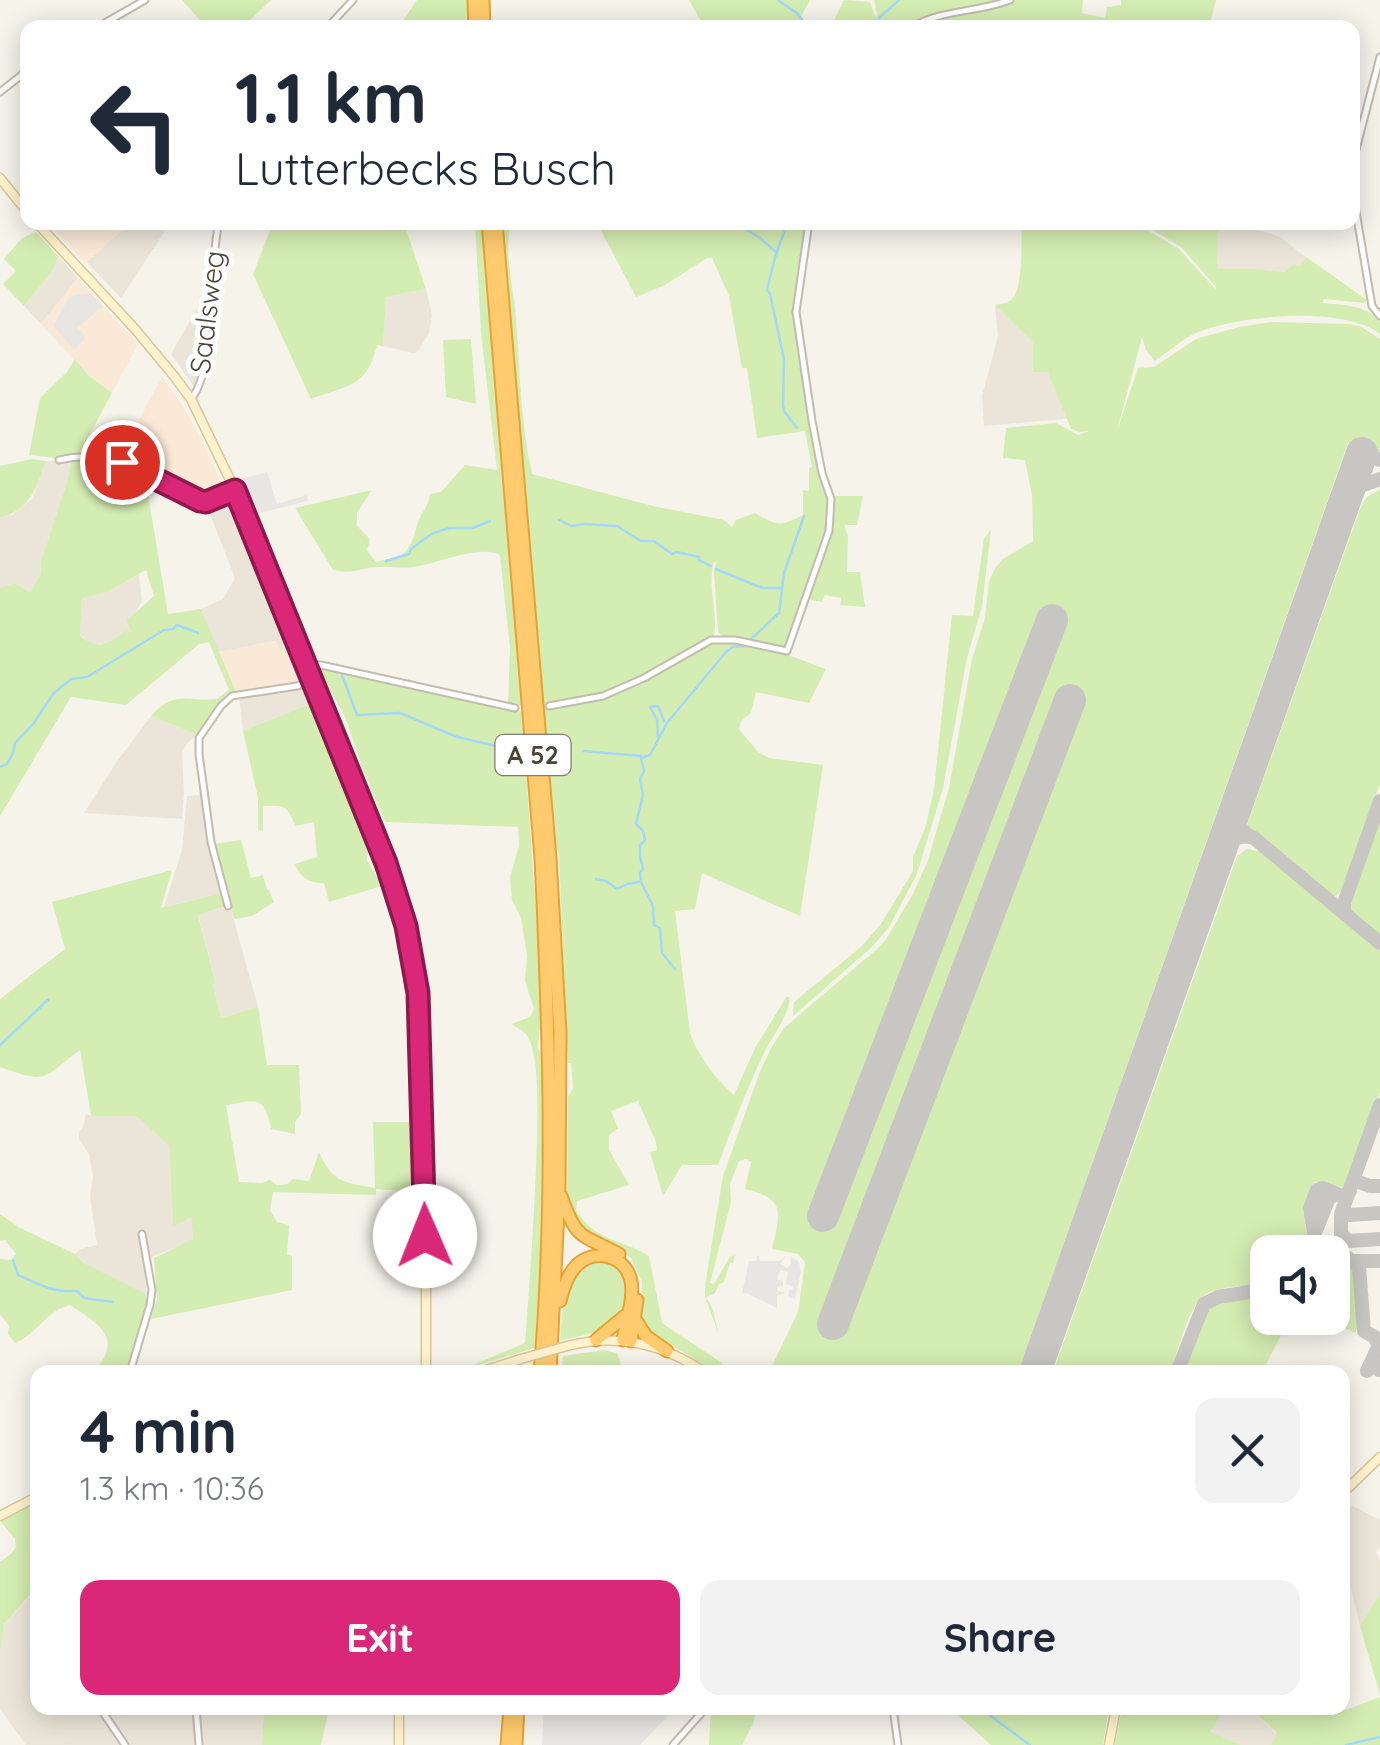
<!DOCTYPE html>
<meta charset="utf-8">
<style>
:root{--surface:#fff;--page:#f2f2f3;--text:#1f2937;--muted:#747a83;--accent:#db2777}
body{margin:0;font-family:Quicksand,sans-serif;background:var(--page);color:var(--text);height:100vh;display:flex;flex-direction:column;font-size:38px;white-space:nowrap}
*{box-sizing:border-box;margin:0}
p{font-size:32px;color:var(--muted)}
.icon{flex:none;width:55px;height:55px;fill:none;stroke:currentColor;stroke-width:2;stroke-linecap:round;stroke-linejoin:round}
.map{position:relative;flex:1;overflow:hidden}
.sheet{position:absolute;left:30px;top:1365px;width:1320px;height:350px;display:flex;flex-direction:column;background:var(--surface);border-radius:20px;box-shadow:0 5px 25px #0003}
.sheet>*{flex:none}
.hud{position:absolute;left:20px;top:20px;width:1340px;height:210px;border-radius:20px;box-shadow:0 5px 25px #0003;background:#fff;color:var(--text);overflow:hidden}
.fabs{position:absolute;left:1250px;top:1235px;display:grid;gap:20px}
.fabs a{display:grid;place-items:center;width:100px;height:100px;border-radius:20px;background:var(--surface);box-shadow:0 5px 25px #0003;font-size:50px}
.pin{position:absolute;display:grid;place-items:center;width:85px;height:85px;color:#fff;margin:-42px;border:5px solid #fff;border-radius:50%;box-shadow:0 2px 10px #0007}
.me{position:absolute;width:110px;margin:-55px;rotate:359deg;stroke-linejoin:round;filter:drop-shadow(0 0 8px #0008)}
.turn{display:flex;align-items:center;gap:35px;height:210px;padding:0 50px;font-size:45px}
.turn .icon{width:130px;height:130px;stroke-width:2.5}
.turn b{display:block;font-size:70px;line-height:85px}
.round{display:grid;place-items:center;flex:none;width:105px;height:105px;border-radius:20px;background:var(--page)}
.head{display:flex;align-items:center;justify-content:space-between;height:170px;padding:0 50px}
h1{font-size:60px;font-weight:800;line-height:75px}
.button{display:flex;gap:20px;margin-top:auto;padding:20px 50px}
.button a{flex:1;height:115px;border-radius:20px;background:var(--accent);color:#fff;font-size:40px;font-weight:800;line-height:115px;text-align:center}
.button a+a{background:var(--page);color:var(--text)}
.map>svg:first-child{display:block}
.residential{fill:#ebe5d9}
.commercial{fill:#f9e9d6}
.green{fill:#d4edb2;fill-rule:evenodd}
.parking{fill:#e8e6e3}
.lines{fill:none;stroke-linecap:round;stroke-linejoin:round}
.stream{stroke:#a5d7f6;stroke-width:2.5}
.taxiway{stroke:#c8c6c2;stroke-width:14}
.runway{stroke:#c8c6c2;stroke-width:32}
.street-casing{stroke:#c3bbad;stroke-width:9}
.secondary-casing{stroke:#d9c799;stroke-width:11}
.highway-casing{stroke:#e8a133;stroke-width:15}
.street{stroke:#fff;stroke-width:5}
.secondary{stroke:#fff2cd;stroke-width:8}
.highway{stroke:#ffcb6e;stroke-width:11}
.secondary-bridge-casing{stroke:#d9c799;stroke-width:11;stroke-linecap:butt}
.secondary-bridge{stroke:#fff2cd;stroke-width:8}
.route-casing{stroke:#8e194d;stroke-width:25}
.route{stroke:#db2777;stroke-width:18}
.labels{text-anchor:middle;stroke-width:10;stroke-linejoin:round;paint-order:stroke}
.shield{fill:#fff;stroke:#827c74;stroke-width:2.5}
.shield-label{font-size:25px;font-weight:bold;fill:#4c4438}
.street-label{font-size:28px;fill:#4c4438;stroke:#fff}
</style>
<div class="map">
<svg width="1380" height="1745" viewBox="0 0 1380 1745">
<rect width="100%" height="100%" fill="#f6f3eb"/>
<path class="residential" d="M122,223H170L121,298L87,262L125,226Z
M1218,223L1256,229L1280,237L1306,257L1299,266L1286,272L1254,269H1216Z
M58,256L78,278L41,324L24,306L54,269Z
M209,287L201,370L195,388L171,354Z
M426,289L432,315L429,333L418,351L414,353L383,346L386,299L390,296Z
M1030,306L1074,418L984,426L982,396L998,336L995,307Z
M46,461H71L67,482L41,561V572L30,594L15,583L0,588V517L13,514L32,499Z
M230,495L235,515L285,640L288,648L280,651L275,641L218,652L201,609L223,599L235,578L206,504Z
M139,574L142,601L135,614L126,622L133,634L125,631L107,644H91L80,635L82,597L107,592Z
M306,685L314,702L243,731L239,695Z
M151,716L197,735L188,742L182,752L184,793L182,819L84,813L118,760Z
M203,795L209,845L222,893L164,907L182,850L187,796Z
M230,906L258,1007L221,1018L213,985L215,980L198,914Z
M86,1114L91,1116H136L169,1146L173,1225L191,1218L193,1240L145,1260L146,1294L84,1263L75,1254L80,1249L97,1245L90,1196L93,1176L89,1154L79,1139V1132L83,1127Z
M1347,1503L1380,1520V1546L1376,1552L1380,1560V1593L1360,1626L1349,1581L1343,1577L1342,1506Z
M37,1589L38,1708H264L262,1745H26L0,1709V1653L4,1624Z
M1225,1708H1250L1277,1734L1271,1745H1239L1210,1732Z"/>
<path class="commercial" d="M49,223H122L126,227L86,263Z
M78,278L130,335L137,346L112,393L88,375L41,324Z
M162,377L180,402L201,438L225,491L206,499L199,498L118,459Z
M276,641L280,650L288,648L301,682L236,692L218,652Z"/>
<path class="green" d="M182,0H271L245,25L246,28L206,27Z
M417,0H469V27L398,28Z
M689,0H810L801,17L809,27H704Z
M844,0L870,2L875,17L877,15L874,0H1006L1007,4L1015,0H1083L1082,13L1105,18L1107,7L1121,5V0H1216L1209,27L830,28Z
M316,222L404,223L426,289L390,296L386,298L383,346L377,345C367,388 348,385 311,399L253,274L273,223Z
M475,223H482L522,705H508L510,648L500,555C478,544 437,564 413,567C402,569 391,566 381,567C362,567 354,575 333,570L295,508L372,490L357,513V526L370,539L367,550L376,562C405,555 409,555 417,525C420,513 428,509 430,494L441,492L465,465L497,470L481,333Z
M502,223H511C504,253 513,285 516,317C520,369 520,422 532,474L657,507L724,520L732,527L736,520L755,513C778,526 779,527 803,515V490L809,491V468L812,467L805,431L757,438L747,368H742L729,296L712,258H707L665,285L636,297L597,223H807L793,311L809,420L829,500L827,530L787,646L782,648L723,637L718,632L714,572L716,562H714C706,588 721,617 712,643C751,639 790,656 826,669L809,703L756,692L751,713L741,721L739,729L758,752L769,758L823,765L800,916L702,873L695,909L675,911L690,1033C698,1056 716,1079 734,1095L755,1048L787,996L790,998C786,1022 773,1034 763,1055C746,1091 732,1128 718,1165H682L663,1196L650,1152L657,1150L656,1142L638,1101L611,1111L618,1128L609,1135V1150L629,1185L577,1201L576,1210C597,1243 618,1237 649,1256L662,1323L722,1363L728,1372H712L682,1351L659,1339L648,1330L641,1313L642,1282L631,1258L621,1250L577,1227L567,1202L568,1097L573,1088L571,1063H568L559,855L552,829L543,709L587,703L632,686L630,683C601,695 574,702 542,704Z
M1022,223H1135L1179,249L1216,290V287L1181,247L1141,223H1218L1217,269H1254L1285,272L1294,264L1299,266L1306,257L1367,300L1365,303L1324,299L1323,303C1345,305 1363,305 1380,320V334C1343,305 1236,315 1194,334C1181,340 1168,352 1155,361L1146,350L1142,337L1117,431L1138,368L1154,367L1196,339L1239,327L1272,322L1347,324L1360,326L1380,339V454L1348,443L1018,1372H769L798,1312L805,1262L798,1254L772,1249C780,1213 787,1199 745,1189L751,1162L746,1159L739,1161L730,1184L731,1202L710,1283L714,1284L730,1257L735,1255L733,1263H730L724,1282L719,1284L715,1293L706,1297L713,1310L718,1332L705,1297V1286L723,1176L759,1074L771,1048L784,1028L877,949L886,939L913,894L928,860L949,788L972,659L985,618L989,582L995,568L1003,559L1033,541L1032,495L1025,460L1003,458L1006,428L1056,423L1078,435L1089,431L1079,432L1071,429L1048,372H1033V342L995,305C999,304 1008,303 1011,300C1024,289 1021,239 1022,223Z
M36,232L58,256L54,269L24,306L3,284L16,271L4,259L22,238Z
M471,339L476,404L446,397L443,340Z
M75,359L88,375L112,393L80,452L55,458L29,455L40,398L67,372Z
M102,458L145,476L168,614L201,609L236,692L226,695L197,735L151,716C175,689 187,702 217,699L229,690L209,642L199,644L126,705L71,697L0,816V588L15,583L30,593L41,572V561L67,482L71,461ZM146,570L154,596L126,621L132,633L125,631C107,644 100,651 80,636L82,598L107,592Z
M32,459L46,461C36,488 30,511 0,517V466Z
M1380,489V784L1343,890L1334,898L1247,825L1361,506L1367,497Z
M832,496H863L857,525H844L848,536L847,572H860L865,607L840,605L841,598L825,595L822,602L807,599C819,564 834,532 832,496Z
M991,529L982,606L967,658L943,788L917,874L889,927L873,946L793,1016L794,1002L861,947L881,924L913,871V857L925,828L934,790L952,615L973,616L984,539Z
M318,667L522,712L544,1029L539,1030L538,1049L541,1052L544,1064V1226L534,1348L459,1371L525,1343C530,1275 535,1208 537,1140C537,1113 540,1062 529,1039C525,1031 518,1028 511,1024L530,1017L534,1009L525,981L527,955L521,918L512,900L510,877L519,846L518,827L385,822L364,772L345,717Z
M317,701L362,812L376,857L368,849L367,860L382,886L329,902L324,883C310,884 299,877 295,864L317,857L314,822L296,826C286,806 287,805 263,806V831L258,830V798L243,731Z
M1380,816V937L1351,913L1349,902Z
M241,840L251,878L263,875L267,890H269L274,902L252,916L234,919L213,844Z
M1247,849L1264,852L1380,951V1092L1346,1188L1315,1182L1303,1211L1310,1252H1268L1267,1283C1251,1286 1216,1286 1203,1296C1188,1308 1177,1354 1170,1372H1053L1237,856Z
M172,870L161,908L222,893L226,906L198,915L215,981L213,985L221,1018L258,1007L267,1065H299L301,1114L295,1122V1134L271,1129C265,1095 256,1100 226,1105L239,1182L262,1183L270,1180L277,1185L287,1184L293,1179L309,1181L319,1152C333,1184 344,1182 375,1188L373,1122H415L418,1192L376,1189V1195L273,1192L270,1210L277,1222L289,1225L287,1255L292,1256V1290L151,1319L157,1298L154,1258L193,1239L191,1218L173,1226L169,1146L136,1116H91L80,1050C42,1078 49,1085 0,1067V999L65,949L52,902Z
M0,1214L20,1228L75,1254L84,1263L146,1294V1309L127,1372H93C125,1339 99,1324 70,1305C47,1310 37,1334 15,1343L8,1334L9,1326L0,1314V1259L11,1260L16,1254L5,1240L0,1241Z
M600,1258C631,1268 637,1299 613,1320C598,1334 579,1337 560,1340C564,1306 561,1269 600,1258Z
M1344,1267L1350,1268L1356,1273L1358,1327L1355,1333L1325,1318H1332L1333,1270Z
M1267,1295L1268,1318H1290L1262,1372H1183L1203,1315C1217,1297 1246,1299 1267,1295Z
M603,1350L617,1353L621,1364L635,1372H594L581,1365L574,1368L571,1372H561L563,1356Z
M37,1499V1587L4,1624L0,1653V1562L12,1553L16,1547L15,1539L0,1521Z
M1380,1593V1695L1360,1626Z
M1380,1697V1745H1271L1277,1733L1250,1708H1340L1346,1710Z
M264,1708H398V1709L328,1714L321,1745H262Z
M711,1708H757L753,1724L742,1745H709Z
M950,1708H1109L1103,1745H991Z
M1122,1708H1225L1210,1732L1241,1745H1115Z"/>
<path class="parking" d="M91,293L103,306L77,328L85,336L84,340L74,350L53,326L70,296Z
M267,472L277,504L307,495L308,501L255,514L241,479Z
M757,1256H759L760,1261H780L786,1256L780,1264L786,1268L791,1265L790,1256L799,1262L801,1272L795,1299L788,1297L789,1290H793V1287L786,1284L788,1272L781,1270L778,1274V1280L783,1281V1286L777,1287V1291L784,1292V1294L777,1295V1308L746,1293L742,1294L749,1261H756Z
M544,1708H675L640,1745H542Z"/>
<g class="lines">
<path class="stream" d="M778,0L798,14L807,28
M879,18L899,0
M865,28L875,20
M734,222L760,238L777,253
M788,222L775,257L767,290L770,294L784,359L783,405L784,411L797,428
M559,520L571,526L584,524L617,526L641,541H654L672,554L676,552L699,557V560L711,566
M386,561L409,554L411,549L433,533L450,528H473L490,521
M716,569L762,588H780
M750,640L779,613L784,573L804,516
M342,675L357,715L400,713L457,737L496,746
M312,694L388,884
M658,738L657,720L650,707L658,706L664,721
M583,751L641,756
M0,767L7,764L13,753L15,743L34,723L53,694L71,679L87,677L164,630L173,629L177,625L198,633
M596,879L606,881L617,889L627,884L639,882
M392,895L400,923L414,1004L419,1190
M675,969L662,953L660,928L654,925L653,906L641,882L640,873L643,869L640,857V845L645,840L643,831L636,824L643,795L640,779L644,771L641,758L650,755L667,723L726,652L733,647L745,646
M0,1045L48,1000
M13,1260L18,1275C41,1285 50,1292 77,1291L84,1298L113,1302
M980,1708L1030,1745
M1346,1745L1380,1737"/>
<path class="taxiway" d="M1362,453L1380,460
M1345,502L1358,487L1380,479
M1236,807C1233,821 1241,831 1253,838
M1220,854C1227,840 1239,834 1254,838L1380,943
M1347,916L1344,910V903L1380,801
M1353,1180L1370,1186H1380
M1344,1206V1211L1349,1215L1380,1213
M1316,1230L1329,1198L1337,1194
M1341,1234L1348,1241L1380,1239
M1317,1252L1310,1208L1317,1190L1322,1188L1342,1196L1350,1191
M1333,1257L1344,1255L1359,1267L1364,1331L1380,1340
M1332,1258L1341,1244V1214L1380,1105
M1353,1261H1380
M1036,1370L1042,1372
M1379,1370L1380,1367
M1367,1371L1379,1345L1375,1338
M1177,1372L1204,1304L1218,1297L1268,1289"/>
<path class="runway" d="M823,1216L1052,620
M833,1324L1070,700
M1035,1372L1362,453"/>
<defs>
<path id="street" d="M96,28L145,0
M327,28L353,0
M910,28C941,9 977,13 1010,0
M0,92L28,70
M1352,165L1380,57
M1352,188L1372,306L1380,316
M191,399C217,369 208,266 219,222
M59,460C114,446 153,478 200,501L206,502L235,490
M305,664L321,665L515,708
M549,706L603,696L644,678L711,640H735L787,651L829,531L831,499L822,473L812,421L796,312L809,222
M228,906L211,842L199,754V738L221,706L232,696L297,686L313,681
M130,1372L150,1305L152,1290L142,1234
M100,1708L125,1745
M196,1708L199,1745
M893,1708L898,1745
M673,1745L706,1708"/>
<path id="secondary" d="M0,178L28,213
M36,222L135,329L174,376L191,399L235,490L386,863L406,926L418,993L426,1274V1372
M567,1346C617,1333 662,1343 704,1372
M480,1372L521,1359
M1342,1494L1380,1457
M0,1516L38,1496
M399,1745V1708
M1109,1745L1116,1708"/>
<path id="highway" d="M474,0L475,28
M483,0L484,28
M488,222L541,858C549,1029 555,1201 540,1372
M496,222L550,858L560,1032L559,1191L550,1372
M561,1196C577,1241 580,1233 619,1254
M560,1301C563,1288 568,1274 577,1265C594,1249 622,1254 630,1277C636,1295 626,1321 623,1340
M635,1319L646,1336L667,1351
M596,1340L625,1316
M631,1341L637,1300
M507,1745L510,1708
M516,1745L518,1708"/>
</defs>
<use href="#street" class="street-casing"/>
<use href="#secondary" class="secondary-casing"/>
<use href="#highway" class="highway-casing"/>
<use href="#street" class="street"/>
<use href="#secondary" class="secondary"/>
<use href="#highway" class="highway"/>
<defs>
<path id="secondary-bridge" d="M521,1359L567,1346"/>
</defs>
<use href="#secondary-bridge" class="secondary-bridge-casing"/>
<use href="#secondary-bridge" class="secondary-bridge"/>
</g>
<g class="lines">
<defs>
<path id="route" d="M122,462L200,501L206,502L235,490L386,863L406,926L418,993L425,1236"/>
</defs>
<use href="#route" class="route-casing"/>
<use href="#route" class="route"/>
</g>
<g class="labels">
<rect class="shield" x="495.5" y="735" width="75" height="40" rx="8"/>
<g class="shield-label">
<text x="533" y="764">A 52</text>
</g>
<g class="street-label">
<text transform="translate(207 312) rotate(-83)" y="10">Saalsweg</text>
</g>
</g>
</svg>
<div class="fabs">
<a><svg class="icon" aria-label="sound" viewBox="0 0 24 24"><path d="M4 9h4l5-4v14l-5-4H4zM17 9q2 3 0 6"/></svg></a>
</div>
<div class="pin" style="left:122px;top:462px;background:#d93025"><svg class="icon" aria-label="arrive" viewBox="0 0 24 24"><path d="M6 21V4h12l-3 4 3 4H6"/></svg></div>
<svg class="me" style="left:425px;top:1236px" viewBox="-20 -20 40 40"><circle r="19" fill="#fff"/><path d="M0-13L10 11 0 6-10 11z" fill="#db2777"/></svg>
<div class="hud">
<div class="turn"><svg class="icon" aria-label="left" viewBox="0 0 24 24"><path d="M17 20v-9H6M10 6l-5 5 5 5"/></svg><div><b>1.1 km</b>Lutterbecks Busch</div></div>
</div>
<section class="sheet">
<div class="head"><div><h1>4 min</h1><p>1.3 km · 10:36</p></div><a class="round"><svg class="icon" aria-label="close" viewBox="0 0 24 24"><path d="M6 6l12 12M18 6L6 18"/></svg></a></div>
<div class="button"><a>Exit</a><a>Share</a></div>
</section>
</div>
